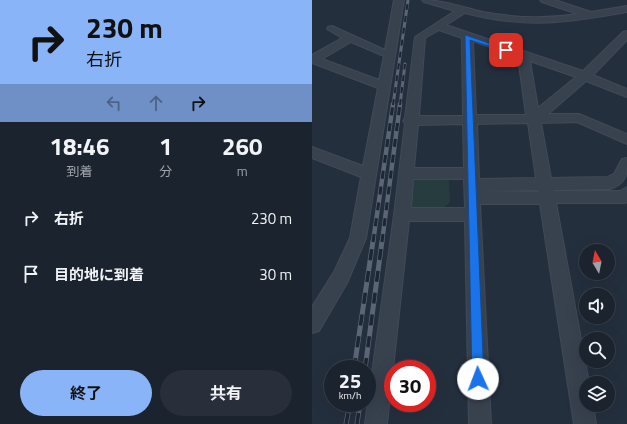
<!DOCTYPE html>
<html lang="ja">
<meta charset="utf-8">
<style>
:root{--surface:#1b232e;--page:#282f3a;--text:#f1f3f6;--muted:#a0a4aa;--line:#39404a;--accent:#8ab4f8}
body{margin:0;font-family:"Titillium Web","Noto Sans JP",sans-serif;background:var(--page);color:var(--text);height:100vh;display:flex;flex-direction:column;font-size:15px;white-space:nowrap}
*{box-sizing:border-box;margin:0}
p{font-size:13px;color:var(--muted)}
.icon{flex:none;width:22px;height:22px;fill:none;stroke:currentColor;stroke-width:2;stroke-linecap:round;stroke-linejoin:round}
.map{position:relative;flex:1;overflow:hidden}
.drawer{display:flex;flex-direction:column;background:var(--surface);width:312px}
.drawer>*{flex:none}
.banner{background:#8ab4f8;color:#111;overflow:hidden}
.needle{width:26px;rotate:350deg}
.buttons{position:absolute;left:267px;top:244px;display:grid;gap:8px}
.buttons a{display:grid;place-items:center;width:36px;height:36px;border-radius:50%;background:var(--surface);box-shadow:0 4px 16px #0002,0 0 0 1px var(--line);font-size:20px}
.speed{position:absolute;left:12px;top:360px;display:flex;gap:8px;font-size:20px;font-weight:700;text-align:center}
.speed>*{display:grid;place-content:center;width:52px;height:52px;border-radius:50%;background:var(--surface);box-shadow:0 4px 16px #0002,0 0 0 1px var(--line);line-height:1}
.speed small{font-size:10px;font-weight:400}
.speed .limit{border:6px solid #d22;background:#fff;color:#111}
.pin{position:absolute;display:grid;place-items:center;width:34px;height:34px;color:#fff;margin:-17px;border-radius:8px;box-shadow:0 2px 6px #0006}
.me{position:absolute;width:44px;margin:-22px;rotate:358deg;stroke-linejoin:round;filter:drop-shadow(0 0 3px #0008)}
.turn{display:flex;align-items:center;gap:14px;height:84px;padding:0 20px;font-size:18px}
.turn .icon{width:52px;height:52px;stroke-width:2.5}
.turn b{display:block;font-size:28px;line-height:34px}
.lanes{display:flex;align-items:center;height:38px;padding:0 20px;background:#0003;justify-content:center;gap:20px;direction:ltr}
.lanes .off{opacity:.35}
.eta{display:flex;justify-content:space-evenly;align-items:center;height:68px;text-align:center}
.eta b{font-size:24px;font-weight:700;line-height:28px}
.button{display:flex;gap:8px;margin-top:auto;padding:8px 20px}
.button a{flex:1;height:46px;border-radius:24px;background:var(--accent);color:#111;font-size:16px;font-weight:700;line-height:46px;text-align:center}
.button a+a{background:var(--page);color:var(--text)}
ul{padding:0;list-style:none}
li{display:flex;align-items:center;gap:12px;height:56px;padding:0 20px}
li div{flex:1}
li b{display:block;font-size:15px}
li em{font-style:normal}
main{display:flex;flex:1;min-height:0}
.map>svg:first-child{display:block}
.green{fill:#263c3f}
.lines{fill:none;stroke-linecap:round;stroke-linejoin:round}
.minor-casing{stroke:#414a57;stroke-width:2}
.minor{fill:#38414e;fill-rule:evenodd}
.rail-far2-casing{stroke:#5a6575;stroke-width:3}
.rail-far1-casing{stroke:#5a6575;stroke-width:4.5}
.rail-casing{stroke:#5a6575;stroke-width:5}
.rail-far2{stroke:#1d2633;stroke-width:2;stroke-dasharray:6;stroke-linecap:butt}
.rail-far1{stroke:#1d2633;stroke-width:3;stroke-dasharray:8;stroke-linecap:butt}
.rail{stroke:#1d2633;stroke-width:3.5;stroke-dasharray:11;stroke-linecap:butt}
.route{fill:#1a73e8;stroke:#114b97}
</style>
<main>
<section class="drawer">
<div class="banner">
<div class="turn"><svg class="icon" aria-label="right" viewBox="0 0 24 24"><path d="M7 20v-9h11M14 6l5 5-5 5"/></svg><div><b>230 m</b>右折</div></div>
<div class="lanes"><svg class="icon off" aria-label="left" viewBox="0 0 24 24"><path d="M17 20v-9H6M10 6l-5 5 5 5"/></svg><svg class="icon off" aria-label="ahead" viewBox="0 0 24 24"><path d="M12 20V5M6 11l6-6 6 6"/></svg><svg class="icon" aria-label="right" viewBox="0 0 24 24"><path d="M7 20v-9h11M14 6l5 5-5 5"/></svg></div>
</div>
<div class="eta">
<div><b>18:46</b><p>到着</p></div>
<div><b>1</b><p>分</p></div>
<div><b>260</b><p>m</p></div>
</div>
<ul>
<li><svg class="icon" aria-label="right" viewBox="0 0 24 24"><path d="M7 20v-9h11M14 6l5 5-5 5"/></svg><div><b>右折</b></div><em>230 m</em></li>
<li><svg class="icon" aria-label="arrive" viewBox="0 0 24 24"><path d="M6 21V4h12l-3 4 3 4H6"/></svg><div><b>目的地に到着</b></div><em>30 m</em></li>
</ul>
<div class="button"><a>終了</a><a>共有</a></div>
</section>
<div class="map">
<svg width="315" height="424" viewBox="0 0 315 424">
<rect width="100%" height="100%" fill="#242f3e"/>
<path class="green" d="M134,179L137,181L138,202L133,207H94L96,180Z"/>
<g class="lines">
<defs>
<path id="minor" d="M82,0H92L54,238L35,283L7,331L0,333V307L22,272L38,238L49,177L0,158V147L51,166L66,88L0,63V55L30,38L15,29L16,27L20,26L73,50ZM39,42L72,56L67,80L10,59Z
M110,0C131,0 150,7 171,12C203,18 234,19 266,14L230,2L228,0H243L279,12L315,6V12C253,23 215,29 153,13L134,25L271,71L311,32L315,31V40L281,75L315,89V97L274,81L236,114H267L315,134V144L265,122L229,123L239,178L296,177L302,174L310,159L315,158C315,175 315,183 298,189L241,190L242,191H308L315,187V202L313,203H244L277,383H274V405H281L284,424H262L228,204H168L179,424H157L153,221H97L75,424H53L82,215L93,123L91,121L93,118L103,37L143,11L112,2ZM127,30L150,38L151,116H107L113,38ZM161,41L206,57L214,115H164ZM218,61L264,77L226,108ZM216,123L224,178L167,179L165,124ZM151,124L152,168H102L106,125ZM101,179H152L153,208H99ZM226,190V192L168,191Z"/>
</defs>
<use href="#minor" class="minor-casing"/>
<use href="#minor" class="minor"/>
<defs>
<path id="rail-far2" d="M81,105L96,0
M88,105L93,64"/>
<path id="rail-far1" d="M61,242L81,104
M70,242L88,104"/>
<path id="rail" d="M42,369L61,241
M53,369L70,241
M34,424L38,403
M45,424L48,403"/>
</defs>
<use href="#rail-far2" class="rail-far2-casing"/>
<use href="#rail-far1" class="rail-far1-casing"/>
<use href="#rail" class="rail-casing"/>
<use href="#rail-far2" class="rail-far2"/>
<use href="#rail-far1" class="rail-far1"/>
<use href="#rail" class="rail"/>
</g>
<path class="route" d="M153,35L197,50L192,51L158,40L172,379L171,383L166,385L162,383L160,379Z"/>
</svg>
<div class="buttons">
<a><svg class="needle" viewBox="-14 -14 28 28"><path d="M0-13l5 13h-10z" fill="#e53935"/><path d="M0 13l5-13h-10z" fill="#a0a4aa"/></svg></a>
<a><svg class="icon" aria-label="sound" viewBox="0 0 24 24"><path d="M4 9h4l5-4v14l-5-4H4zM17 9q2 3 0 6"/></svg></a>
<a><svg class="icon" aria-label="search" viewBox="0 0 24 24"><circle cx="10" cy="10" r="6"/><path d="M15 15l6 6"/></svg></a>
<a><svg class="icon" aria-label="layers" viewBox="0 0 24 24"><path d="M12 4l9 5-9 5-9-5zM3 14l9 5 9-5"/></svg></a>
</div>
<div class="speed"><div>25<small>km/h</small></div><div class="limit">30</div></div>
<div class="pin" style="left:194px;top:50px;background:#d93025"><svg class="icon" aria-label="arrive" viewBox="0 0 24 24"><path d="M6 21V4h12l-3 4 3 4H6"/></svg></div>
<svg class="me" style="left:166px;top:379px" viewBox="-20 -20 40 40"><circle r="19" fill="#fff"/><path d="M0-13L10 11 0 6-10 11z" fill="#1a73e8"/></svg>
</div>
</main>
